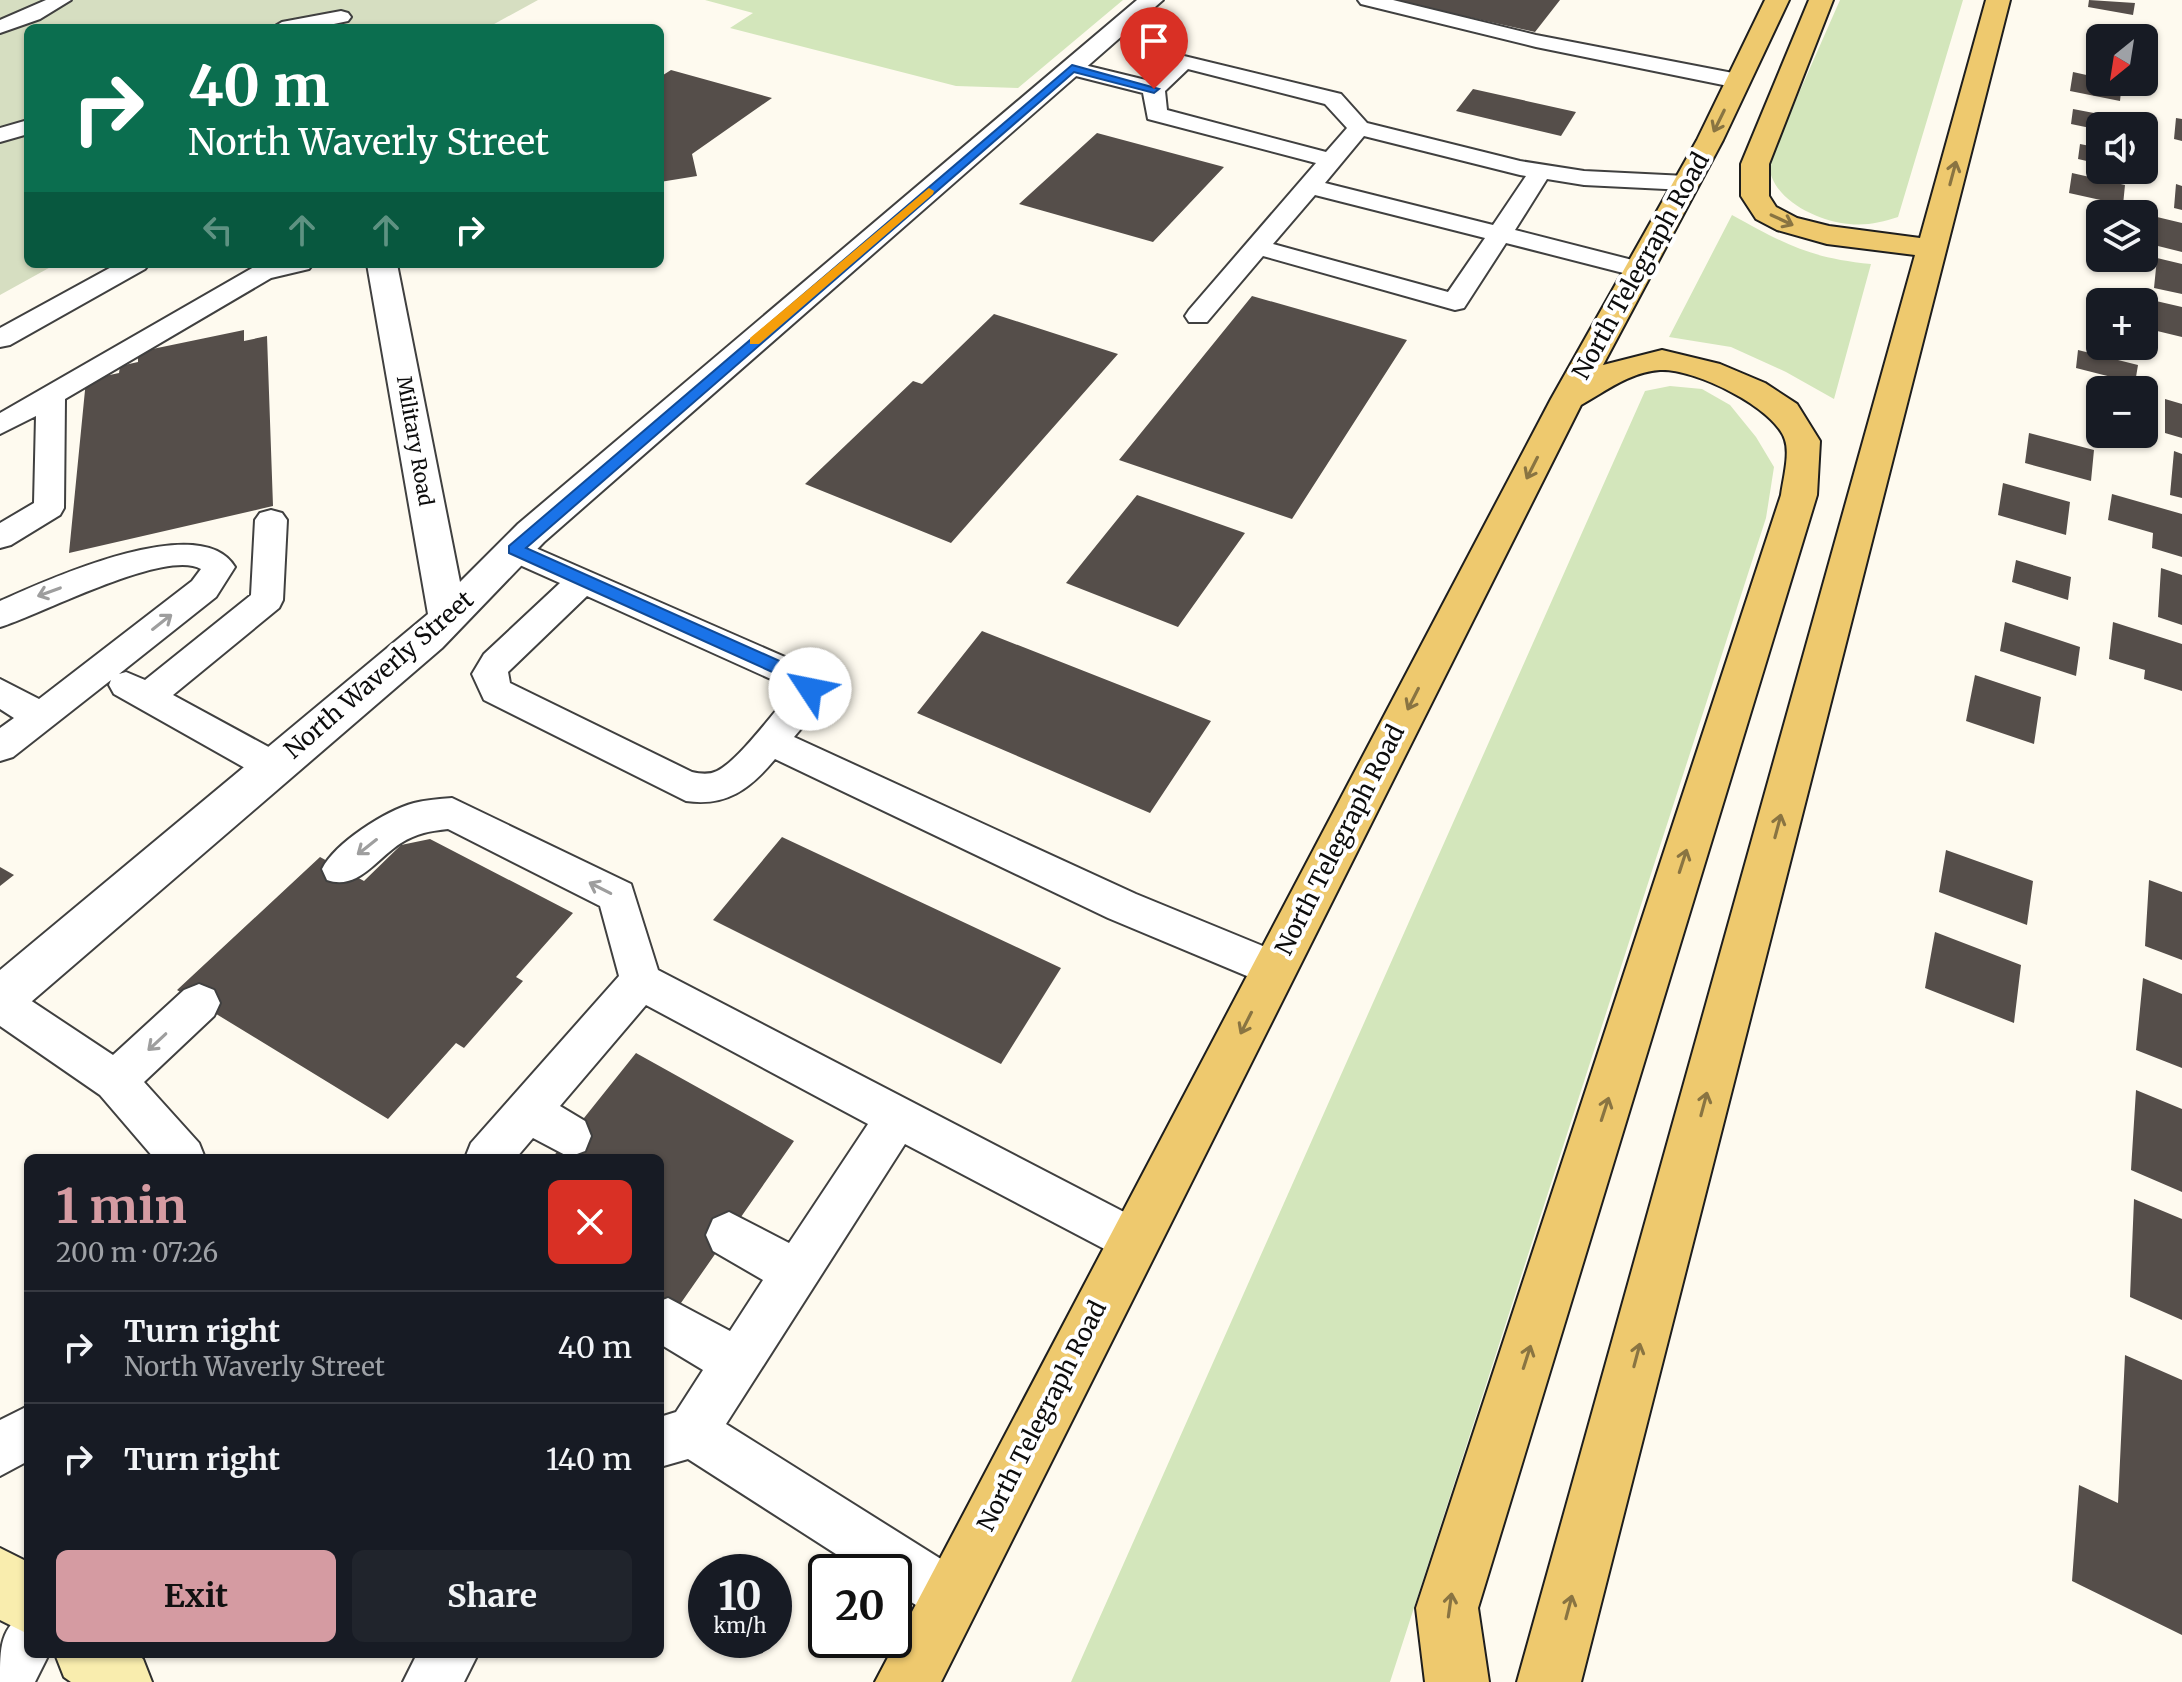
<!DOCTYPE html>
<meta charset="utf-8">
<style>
:root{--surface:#171b24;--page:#20242c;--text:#f1f3f6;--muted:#9ea1a6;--line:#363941;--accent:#d59ba2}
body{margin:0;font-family:Merriweather,serif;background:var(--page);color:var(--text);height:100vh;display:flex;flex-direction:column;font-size:30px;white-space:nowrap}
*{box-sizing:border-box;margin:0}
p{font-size:26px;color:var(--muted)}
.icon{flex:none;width:44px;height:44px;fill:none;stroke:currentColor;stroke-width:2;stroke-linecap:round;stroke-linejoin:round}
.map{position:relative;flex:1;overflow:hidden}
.side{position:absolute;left:24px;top:1154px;width:640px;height:504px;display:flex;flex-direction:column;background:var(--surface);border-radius:12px;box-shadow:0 2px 6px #0004}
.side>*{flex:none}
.guide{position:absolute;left:24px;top:24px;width:640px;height:244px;border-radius:12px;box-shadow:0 2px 6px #0004;background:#0b6e4f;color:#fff;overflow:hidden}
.needle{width:52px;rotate:210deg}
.buttons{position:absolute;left:2086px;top:24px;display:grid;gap:16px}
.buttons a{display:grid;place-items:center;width:72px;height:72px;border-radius:12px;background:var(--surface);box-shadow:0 2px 6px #0004;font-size:40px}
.speed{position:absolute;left:688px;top:1554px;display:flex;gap:16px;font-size:40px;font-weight:700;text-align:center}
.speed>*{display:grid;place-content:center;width:104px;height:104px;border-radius:50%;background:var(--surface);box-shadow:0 2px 6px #0004;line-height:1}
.speed small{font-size:20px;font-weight:400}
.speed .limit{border:4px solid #111;border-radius:12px;background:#fff;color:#111}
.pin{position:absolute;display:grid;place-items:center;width:68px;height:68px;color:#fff;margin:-82px -34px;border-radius:50% 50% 50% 0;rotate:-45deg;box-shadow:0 0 8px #0007}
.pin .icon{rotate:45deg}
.me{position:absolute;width:88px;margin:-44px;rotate:304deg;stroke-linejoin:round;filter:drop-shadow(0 0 6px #0008)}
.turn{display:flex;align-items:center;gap:28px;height:168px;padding:0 32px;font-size:36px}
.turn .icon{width:104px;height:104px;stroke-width:2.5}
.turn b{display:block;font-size:56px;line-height:68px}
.lanes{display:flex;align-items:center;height:76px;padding:0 32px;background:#0003;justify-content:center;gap:40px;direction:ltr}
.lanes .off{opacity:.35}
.round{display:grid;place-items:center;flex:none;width:84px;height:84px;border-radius:12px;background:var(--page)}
.overview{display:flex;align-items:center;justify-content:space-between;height:136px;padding:0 32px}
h1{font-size:48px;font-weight:700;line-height:60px;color:var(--accent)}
.action{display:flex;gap:16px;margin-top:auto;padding:16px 32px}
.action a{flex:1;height:92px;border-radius:12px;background:var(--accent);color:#111;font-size:32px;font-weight:700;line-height:92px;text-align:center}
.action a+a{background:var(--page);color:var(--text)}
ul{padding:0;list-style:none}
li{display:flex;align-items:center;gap:24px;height:112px;padding:0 32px;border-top:2px solid var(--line)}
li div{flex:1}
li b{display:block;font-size:30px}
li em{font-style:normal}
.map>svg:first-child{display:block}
.green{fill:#d3e6bb}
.cemetery{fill:#d6dec1}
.building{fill:#554e4a}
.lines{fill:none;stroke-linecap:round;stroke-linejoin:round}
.service-casing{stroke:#404040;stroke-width:4}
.minor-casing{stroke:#404040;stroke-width:4}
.secondary-casing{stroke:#2f2f2f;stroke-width:4}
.primary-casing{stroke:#1e1e1e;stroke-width:4}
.service{fill:#fff;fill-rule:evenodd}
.minor{fill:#fff;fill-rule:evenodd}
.secondary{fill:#f9edae;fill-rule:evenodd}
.primary{fill:#eec96e;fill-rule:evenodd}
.oneway{stroke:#897442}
.oneway2{stroke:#9e9e9e}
.route{fill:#1a73e8;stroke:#114b97;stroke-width:2}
.slow{fill:#f59e0b}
.labels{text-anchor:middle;stroke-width:8;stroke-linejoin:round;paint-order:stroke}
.far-street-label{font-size:20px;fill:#0d0d0d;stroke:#fff}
.street-label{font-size:24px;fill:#0d0d0d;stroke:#fff}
</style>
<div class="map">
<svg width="2182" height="1682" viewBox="0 0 2182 1682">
<rect width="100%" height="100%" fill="#fefaef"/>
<path class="green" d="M705,0H1123L1018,88L956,86L730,28L753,13Z
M1840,0H1963L1898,217C1882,222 1867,226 1849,224C1816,221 1768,198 1769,161Z
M1732,215C1785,244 1809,258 1871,264L1834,399L1786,372L1731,347L1669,337Z
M1670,386L1702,389L1730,405L1756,437L1774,467L1766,518L1390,1682H1071L1645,391Z"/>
<path class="cemetery" d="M0,0H538L487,28H28V264H56L0,295Z"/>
<path class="building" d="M1392,0H1560L1535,32Z
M2089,0L2135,3L2133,15L2088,7Z
M671,70L772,98L692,154L697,176L660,182V77Z
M2073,72L2100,78V82H2122L2120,101L2070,91Z
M1473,89L1576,112L1561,136L1456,111Z
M2073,109L2120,118L2119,126H2100V130L2071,124Z
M2176,118L2182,119V141L2174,139Z
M1097,133L1224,167L1153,242L1019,204Z
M2080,144L2100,148V164L2078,159Z
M2072,173L2125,185L2123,205L2069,193Z
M2176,184L2182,186V210L2174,208Z
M2157,217L2182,223V252L2154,245Z
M2157,258L2182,264V294L2154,288Z
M1252,296L1407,340L1292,519L1119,460Z
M2156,301L2182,307V337L2153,330Z
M994,314L1118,354L951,543L805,484L913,381L922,384Z
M244,330V341L267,336L273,506L69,553L86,380L119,373L120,366L138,362V352Z
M2078,350L2138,365L2135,383L2076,368Z
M2165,399L2182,404V438L2165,433Z
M2029,433L2094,450L2091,481L2025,463Z
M2174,451L2182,454V498L2170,495Z
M2003,483L2070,502L2066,535L1998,515Z
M2112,494L2182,514V557L2152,548L2153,533L2108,520Z
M1137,495L1245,533L1178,627L1066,583Z
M2016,560L2071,577L2068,600L2012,582Z
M2161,568L2182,575V625L2158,617Z
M2005,622L2080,647L2076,676L2000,651Z
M2113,622L2182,644V691L2144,679L2145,670L2109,659Z
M982,631L1211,721L1150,813L917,713Z
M1975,675L2041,697L2034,744L1966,721Z
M782,837L1061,968L1001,1064L713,920Z
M430,839L573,913L516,977L523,981L464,1048L456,1043L388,1119L177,990L320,857L364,881L401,845Z
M1946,850L2033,881L2027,925L1939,892Z
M0,867L14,875L0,886Z
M2149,880L2182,892V960L2145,946Z
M1935,932L2021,965L2014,1023L1925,988Z
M2143,978L2182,994V1068L2136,1050Z
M636,1053L794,1141L660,1333V1158H552Z
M2136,1090L2182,1109V1192L2131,1170Z
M2134,1199L2182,1219V1320L2130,1297Z
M2125,1355L2182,1380V1635L2072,1581L2079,1485L2118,1503Z"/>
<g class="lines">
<defs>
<path id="service" d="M46,0H71L40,19L0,33V20Z
M1358,0H1393L1536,35L1738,74L1749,81L1738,88L1536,47L1361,4Z
M341,11L348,13L351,17L348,21L315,28H272L282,22Z
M1184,56L1341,94L1367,123L1520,161L1584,171L1686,176L1694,178L1698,183L1694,188L1686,190L1584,185L1547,179L1515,230L1648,264L1652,269L1648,274L1639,277L1506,243L1464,308L1455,310L1263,256L1207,322H1189L1185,316L1189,310L1316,163L1148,119L1143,93L1064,73L1061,68L1072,62L1150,81L1176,57ZM1188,69L1325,104L1347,128L1326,152L1167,110L1165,91ZM1364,136L1520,175L1526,176L1493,225L1325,183ZM1315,195L1485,238L1448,292L1273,244Z
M28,120V134L0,142V128Z
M117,264H149L145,269L10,345L0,347V328Z
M264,264H313L309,269L271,278L65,399L64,508L60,515L11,545L0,548V523L34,503L36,416L0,434V413L254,267Z
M271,510L282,513L287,520L283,600L279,608L173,695L287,757L292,767L287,777L274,781L261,777L114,694L109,685L111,680L13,757L0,761V728L14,718L0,709V679L39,699L192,581L201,569C166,548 40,615 0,627V601C47,580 201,509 235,567L216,597L119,674L126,672L145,680L251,595L255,520L260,513Z
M515,539L817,671L827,689L817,710L794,737L1136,894L1287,956L1293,969L1287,982L1273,987L1108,918L775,759C750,789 726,807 686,801L484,700L472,674L484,654L560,583L504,558L499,550L504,542ZM587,596L793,689L790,694C773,713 738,761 717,771C709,775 701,774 692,772L510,683L508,672Z
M452,798L631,884L658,970L1149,1225L1156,1241L1149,1257L1133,1264L905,1144L726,1424L968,1576L976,1595L968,1614L949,1622L930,1614L894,1591V1572H864L688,1459L660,1467V1417L676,1412L703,1370L660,1344V1301L668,1298L730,1331L763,1280L713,1251L706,1235L713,1219L729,1212L789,1243L868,1124L646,1005L560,1106L585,1121L591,1136L585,1151L569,1157L533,1138L516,1158H465L471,1143L619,976L600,906L448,829C430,831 417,833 401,843C377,858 358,891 327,880L322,869C335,843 385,811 414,803C426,800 439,799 452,798Z
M0,984L15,990L113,1055L184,990L199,984L214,990L220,1003L214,1016L144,1082L199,1143L205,1158H154L100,1095L0,1026Z
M28,1406V1461L0,1476V1420Z
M28,1611V1654H49L35,1682H0C0,1646 0,1627 28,1611Z
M417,1654H478L464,1682H403Z"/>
<path id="minor" d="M1137,0H1163L544,542L442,648L17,1014L0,1020V970L428,614L367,264H397L460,582L518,524Z"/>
<path id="secondary" d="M0,1548L28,1562V1634L0,1620Z
M55,1654H137L143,1659L152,1682H71L64,1677Z"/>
<path id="primary" d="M1765,0H1789L1723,140L1603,365L1662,350L1720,364L1765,383L1797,404L1820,441L1817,495L1478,1608L1489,1682H1425L1416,1608L1781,495C1783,480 1790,454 1785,440C1775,407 1693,368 1660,370C1630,372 1606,391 1581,405L941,1682H875L1551,399L1697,140Z
M1809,0H1833L1769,164V196L1776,207L1797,218L1829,226L1920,238L1986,0H2010L1581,1682H1517L1915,255L1827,244L1777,230L1756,219L1741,196V164Z"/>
</defs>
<use href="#service" class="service-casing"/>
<use href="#minor" class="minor-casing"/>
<use href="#secondary" class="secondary-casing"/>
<use href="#primary" class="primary-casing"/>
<use href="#service" class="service"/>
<use href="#minor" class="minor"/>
<use href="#secondary" class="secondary"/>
<use href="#primary" class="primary"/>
</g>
<defs><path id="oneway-shaft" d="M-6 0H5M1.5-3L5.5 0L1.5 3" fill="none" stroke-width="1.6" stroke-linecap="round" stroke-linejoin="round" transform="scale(2)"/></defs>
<g class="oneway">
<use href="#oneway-shaft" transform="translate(1719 121) rotate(116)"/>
<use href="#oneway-shaft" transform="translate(1953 173) rotate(-75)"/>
<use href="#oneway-shaft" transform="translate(1782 220) rotate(25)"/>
<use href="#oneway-shaft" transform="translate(1532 468) rotate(117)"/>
<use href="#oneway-shaft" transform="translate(1413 699) rotate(117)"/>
<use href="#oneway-shaft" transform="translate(1778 826) rotate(-75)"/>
<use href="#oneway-shaft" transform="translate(1683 861) rotate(-72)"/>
<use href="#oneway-shaft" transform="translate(1246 1023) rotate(117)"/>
<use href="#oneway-shaft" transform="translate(1704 1104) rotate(-75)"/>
<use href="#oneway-shaft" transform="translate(1605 1109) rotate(-72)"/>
<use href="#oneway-shaft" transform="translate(1637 1355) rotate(-75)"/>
<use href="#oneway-shaft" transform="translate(1527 1357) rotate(-72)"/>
<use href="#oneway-shaft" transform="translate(1450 1605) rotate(-82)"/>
<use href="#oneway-shaft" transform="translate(1569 1607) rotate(-75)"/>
</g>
<g class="oneway2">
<use href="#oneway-shaft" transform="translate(49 592) rotate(160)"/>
<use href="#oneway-shaft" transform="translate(162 622) rotate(-38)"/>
<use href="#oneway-shaft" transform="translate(367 847) rotate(142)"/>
<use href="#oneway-shaft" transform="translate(600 888) rotate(-153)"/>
<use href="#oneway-shaft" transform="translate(157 1042) rotate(137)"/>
</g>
<path class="route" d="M1072,65L1159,89L1154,93L1074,72L526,548L811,675L818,689L816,693H804L799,684L509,553V546Z"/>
<path class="slow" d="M929,188L934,191L933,194L759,344H750V338Z"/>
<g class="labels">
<g class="far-street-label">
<text transform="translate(415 441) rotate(80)" y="7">Military Road</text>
</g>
<g class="street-label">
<text transform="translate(1641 266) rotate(-61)" y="8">North Telegraph Road</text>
<text transform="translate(379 675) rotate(-41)" y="8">North Waverly Street</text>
<text transform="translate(1340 840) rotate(-63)" y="8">North Telegraph Road</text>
<text transform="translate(1042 1416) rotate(-63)" y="8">North Telegraph Road</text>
</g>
</g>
</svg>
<div class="buttons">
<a><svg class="needle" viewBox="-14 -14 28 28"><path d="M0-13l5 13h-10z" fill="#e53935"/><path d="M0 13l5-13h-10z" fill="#9ea1a6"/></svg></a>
<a><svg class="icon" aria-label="sound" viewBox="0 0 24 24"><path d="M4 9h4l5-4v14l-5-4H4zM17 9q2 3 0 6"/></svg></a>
<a><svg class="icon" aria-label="layers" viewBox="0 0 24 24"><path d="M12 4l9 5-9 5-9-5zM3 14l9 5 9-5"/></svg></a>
<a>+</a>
<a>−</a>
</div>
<div class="speed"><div>10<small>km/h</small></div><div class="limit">20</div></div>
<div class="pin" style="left:1154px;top:89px;background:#d93025"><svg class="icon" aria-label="arrive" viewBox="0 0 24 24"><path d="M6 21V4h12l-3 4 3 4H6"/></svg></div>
<svg class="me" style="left:810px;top:689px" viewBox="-20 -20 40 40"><circle r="19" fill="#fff"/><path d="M0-13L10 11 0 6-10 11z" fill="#1a73e8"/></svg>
<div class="guide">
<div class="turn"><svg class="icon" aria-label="right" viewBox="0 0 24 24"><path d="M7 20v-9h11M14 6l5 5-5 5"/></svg><div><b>40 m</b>North Waverly Street</div></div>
<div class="lanes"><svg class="icon off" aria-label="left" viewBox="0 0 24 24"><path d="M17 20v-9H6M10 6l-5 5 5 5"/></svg><svg class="icon off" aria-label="ahead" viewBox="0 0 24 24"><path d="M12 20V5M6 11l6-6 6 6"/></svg><svg class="icon off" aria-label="ahead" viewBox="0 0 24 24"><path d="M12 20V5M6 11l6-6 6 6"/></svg><svg class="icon" aria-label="right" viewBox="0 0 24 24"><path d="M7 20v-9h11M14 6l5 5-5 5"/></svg></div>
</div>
<section class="side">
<div class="overview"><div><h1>1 min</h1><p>200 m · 07:26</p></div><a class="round" style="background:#d93025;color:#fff"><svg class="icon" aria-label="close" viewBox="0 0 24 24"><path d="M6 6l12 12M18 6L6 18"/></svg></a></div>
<ul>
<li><svg class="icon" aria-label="right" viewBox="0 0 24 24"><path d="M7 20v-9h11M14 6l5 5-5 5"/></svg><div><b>Turn right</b><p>North Waverly Street</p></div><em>40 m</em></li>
<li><svg class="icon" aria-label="right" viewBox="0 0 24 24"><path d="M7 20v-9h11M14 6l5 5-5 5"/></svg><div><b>Turn right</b></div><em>140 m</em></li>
</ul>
<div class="action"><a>Exit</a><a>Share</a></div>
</section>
</div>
